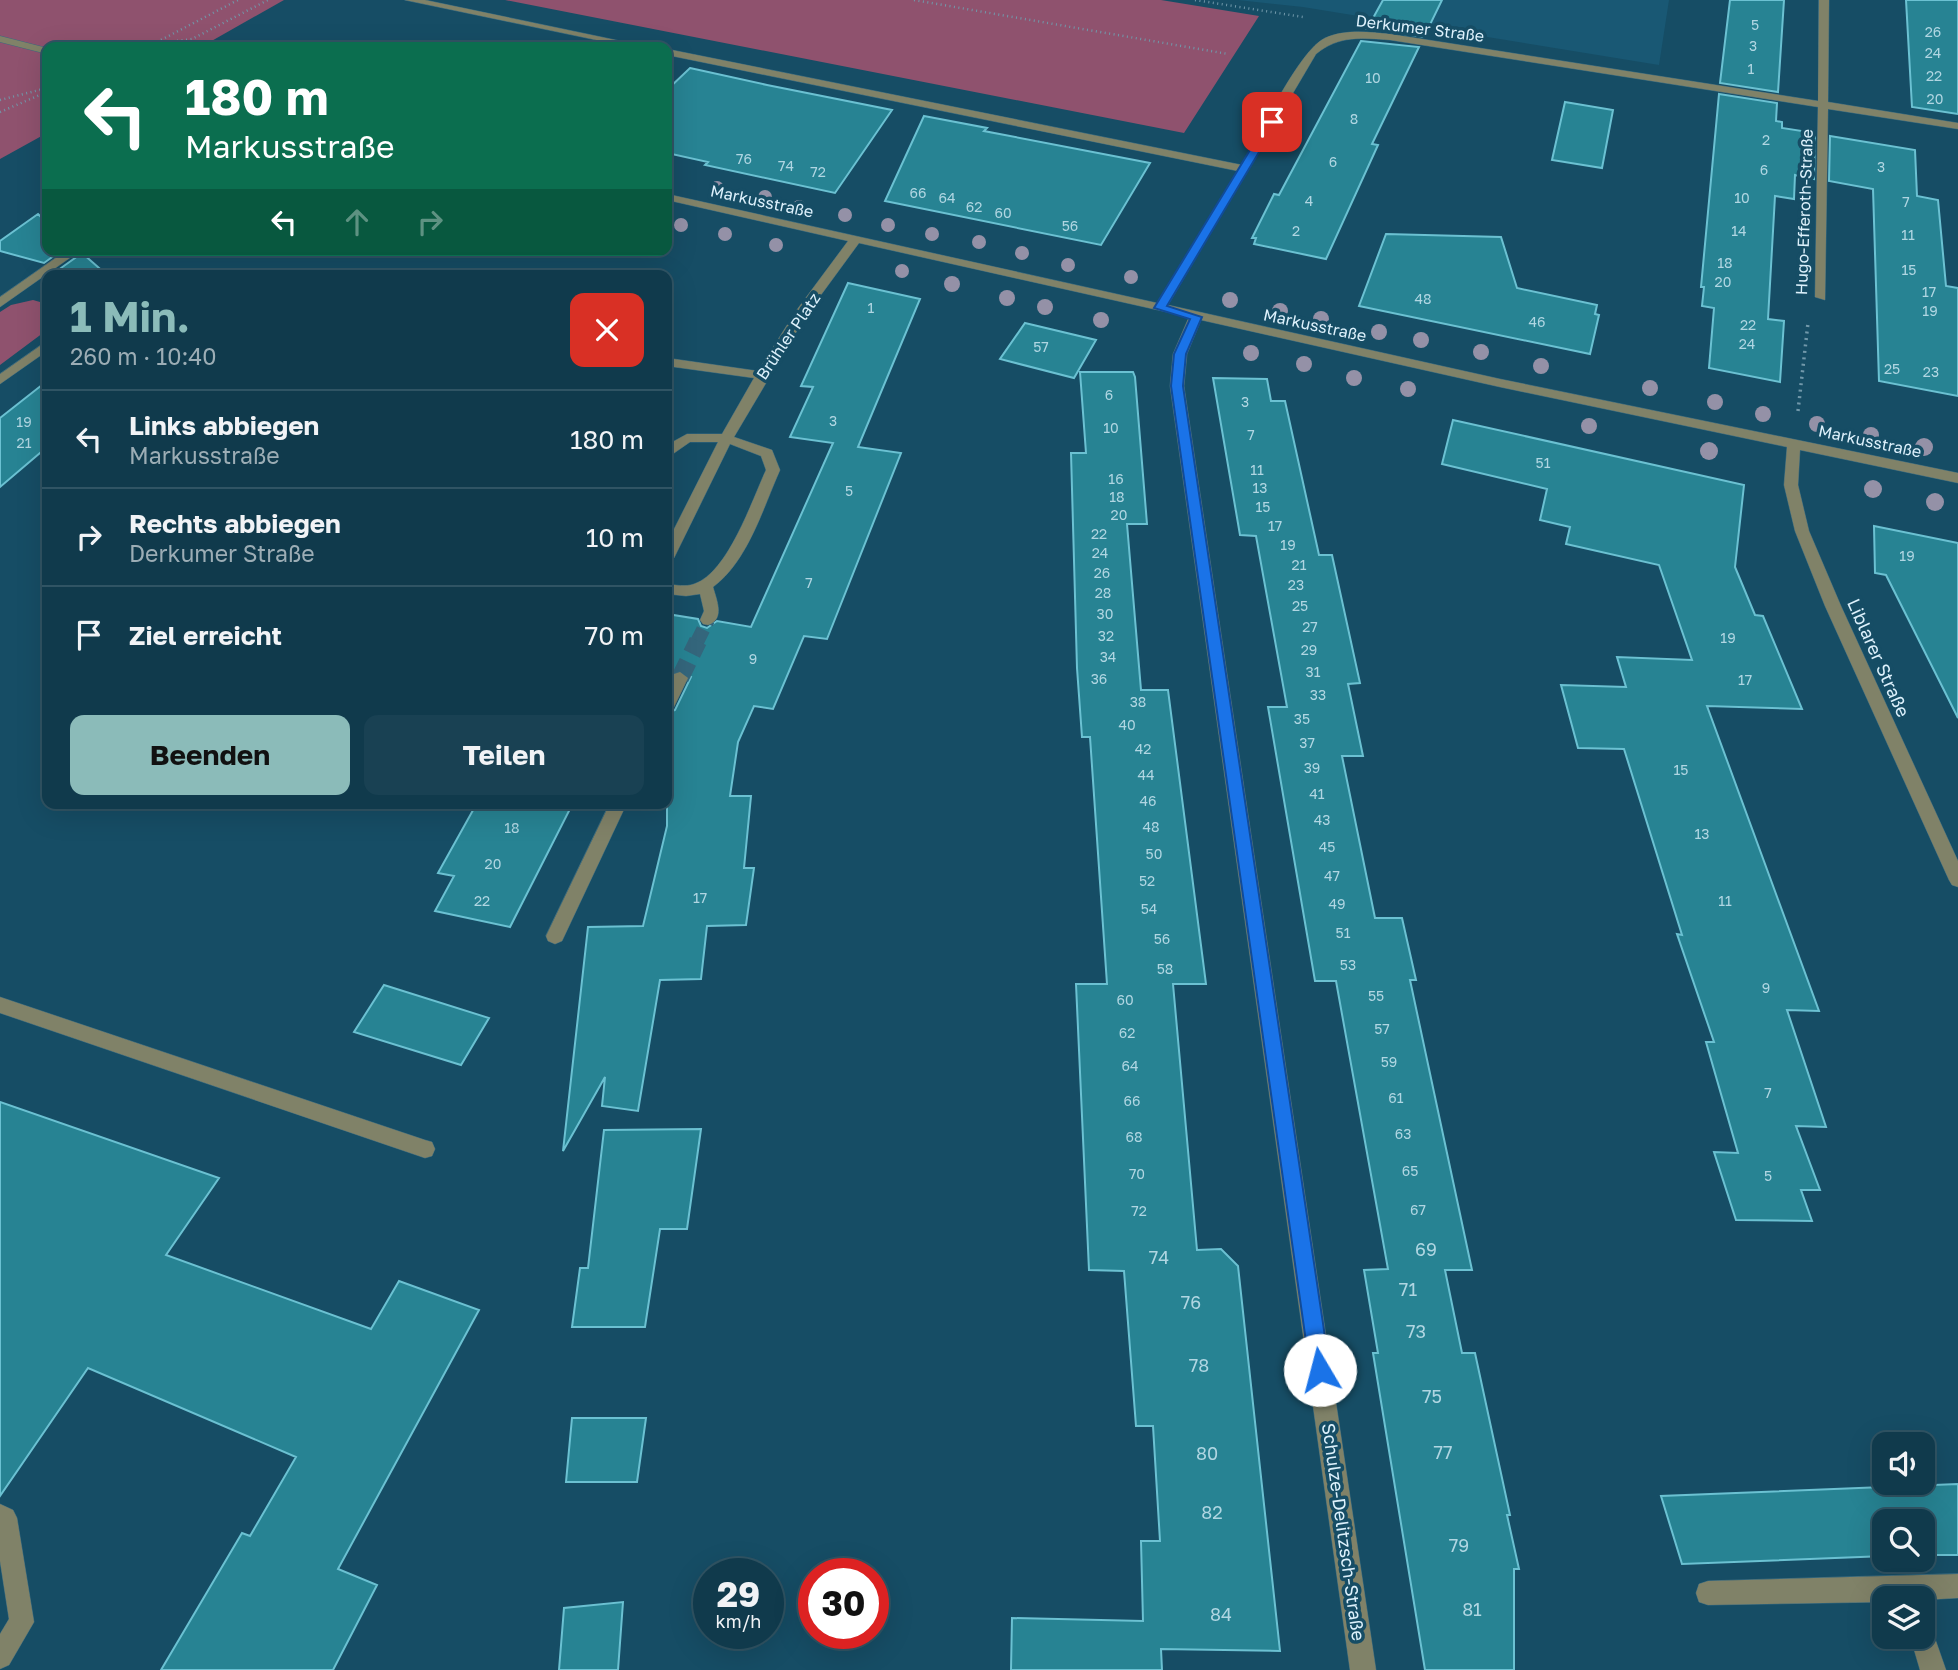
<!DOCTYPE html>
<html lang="de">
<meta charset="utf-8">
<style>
:root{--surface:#103a4c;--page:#194153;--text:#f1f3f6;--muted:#9cadb5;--line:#305464;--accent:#8bbbb9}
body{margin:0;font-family:"Golos Text",sans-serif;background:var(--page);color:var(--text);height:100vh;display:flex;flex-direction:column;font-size:26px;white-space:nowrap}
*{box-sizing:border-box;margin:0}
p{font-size:23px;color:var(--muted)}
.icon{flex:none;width:38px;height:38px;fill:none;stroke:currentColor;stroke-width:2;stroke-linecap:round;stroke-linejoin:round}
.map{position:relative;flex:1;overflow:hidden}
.panel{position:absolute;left:42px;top:270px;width:630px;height:539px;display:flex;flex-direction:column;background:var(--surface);border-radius:14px;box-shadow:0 7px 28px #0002,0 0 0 2px var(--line)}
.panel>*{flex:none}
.guide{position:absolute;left:42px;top:42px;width:630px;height:214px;border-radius:14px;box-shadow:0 7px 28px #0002,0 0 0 2px var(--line);background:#0b6e4f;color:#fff;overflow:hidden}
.buttons{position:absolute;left:1872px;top:1432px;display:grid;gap:14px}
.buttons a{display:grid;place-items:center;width:63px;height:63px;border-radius:14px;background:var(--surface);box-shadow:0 7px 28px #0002,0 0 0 2px var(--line);font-size:35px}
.speed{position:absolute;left:693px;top:1558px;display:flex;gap:14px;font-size:35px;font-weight:700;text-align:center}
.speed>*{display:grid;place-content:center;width:91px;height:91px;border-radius:50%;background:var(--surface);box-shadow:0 7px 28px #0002,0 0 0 2px var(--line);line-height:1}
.speed small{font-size:18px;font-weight:400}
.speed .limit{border:10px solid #d22;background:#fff;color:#111}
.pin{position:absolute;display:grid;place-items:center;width:60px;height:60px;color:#fff;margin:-30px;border-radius:14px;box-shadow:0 4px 10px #0006}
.me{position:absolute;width:77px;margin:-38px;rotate:352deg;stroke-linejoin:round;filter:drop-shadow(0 0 5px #0008)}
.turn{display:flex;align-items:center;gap:24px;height:147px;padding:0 28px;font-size:32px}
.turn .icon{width:91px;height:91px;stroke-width:2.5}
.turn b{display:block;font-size:49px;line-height:60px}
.lanes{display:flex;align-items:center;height:66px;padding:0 28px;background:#0003;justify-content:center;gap:35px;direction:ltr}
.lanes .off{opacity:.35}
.round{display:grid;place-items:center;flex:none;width:74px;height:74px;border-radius:14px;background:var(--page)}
.overview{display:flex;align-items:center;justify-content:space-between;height:119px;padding:0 28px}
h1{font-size:42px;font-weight:700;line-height:52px;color:var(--accent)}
.primary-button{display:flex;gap:14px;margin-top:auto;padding:14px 28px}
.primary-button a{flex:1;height:80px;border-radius:14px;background:var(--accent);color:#111;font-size:28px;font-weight:700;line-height:80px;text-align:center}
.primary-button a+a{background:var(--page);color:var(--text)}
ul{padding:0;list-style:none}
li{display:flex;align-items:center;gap:21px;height:98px;padding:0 28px;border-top:2px solid var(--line)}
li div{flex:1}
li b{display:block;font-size:26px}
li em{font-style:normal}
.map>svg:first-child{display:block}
.built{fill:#195874}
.green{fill:#8f526e}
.building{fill:#278393;stroke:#6bc1d2;stroke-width:2}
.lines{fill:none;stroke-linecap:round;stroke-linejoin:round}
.minor-tunnel-far1{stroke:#34667c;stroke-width:14;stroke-dasharray:14 7;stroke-linecap:butt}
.minor-tunnel{stroke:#34667c;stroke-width:18;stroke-dasharray:18 9;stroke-linecap:butt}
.minor-casing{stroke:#3a6b80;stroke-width:1}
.path-far1{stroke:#7198aa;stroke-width:2.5;stroke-dasharray:1 3.5;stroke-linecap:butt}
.path{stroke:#7198aa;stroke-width:3.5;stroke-dasharray:2 4.5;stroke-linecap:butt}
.minor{fill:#808268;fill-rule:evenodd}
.tree{fill:#9491a7}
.route{fill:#1a73e8;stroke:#114b97;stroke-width:2}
.labels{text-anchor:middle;stroke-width:7;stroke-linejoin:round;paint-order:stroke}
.number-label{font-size:14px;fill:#b0d6e2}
.far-street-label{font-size:16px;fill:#ddf1fc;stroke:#164d65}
.street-label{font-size:18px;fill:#ddf1fc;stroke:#164d65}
.near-number-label{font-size:18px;fill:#b0d6e2}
</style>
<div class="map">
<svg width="1958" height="1670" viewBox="0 0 1958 1670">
<rect width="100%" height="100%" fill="#164d65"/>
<path class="built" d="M1238,0H1669L1659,65L1303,7Z"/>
<path class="green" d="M0,0H284L201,47H47V133L0,159Z
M505,0H1161L1259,16L1184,133Z
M33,300L47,304V330L0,365V312L11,305Z"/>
<path class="building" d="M1383,0H1442L1424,37L1367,29Z
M1730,0H1784L1778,92L1720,83Z
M1906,0H1958V114L1912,107Z
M1361,41L1419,47L1372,144L1378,145L1326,259L1254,244L1256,238H1252L1274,194L1279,195Z
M690,68L767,85L892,110L835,193L705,165L708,162L667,153V90Z
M1719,94L1777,103L1776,121L1782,122V128L1815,133L1814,179L1795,175L1794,199L1775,196L1768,319L1784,321L1780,382L1709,368L1714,308L1702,306L1704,287H1701Z
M1565,102L1613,110L1602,168L1552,160Z
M924,116L987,128L984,131L1150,163L1101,245L885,201Z
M1830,136L1915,150L1917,196L1938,200L1946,286L1958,288V396L1879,381L1873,189L1829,181Z
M38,214L47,223V250H62L44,263L0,251V241Z
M1386,234L1501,237L1517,288L1597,305L1595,314L1599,315L1590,354L1359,306Z
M82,253L107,275H88L61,268Z
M848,283L920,299L858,447L901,453L827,639L804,636L773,709L754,706L738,742L730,796H751L744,868H754L746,925L707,926L701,979L660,980L638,1111L602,1106L605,1077L563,1151L588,927L643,926L667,826V713L675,710L691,677L679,670L672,673L667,683V614L698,619L701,626L707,628L717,621L751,627L833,443L790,437L813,387L801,386Z
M1025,323L1096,340L1074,378L1000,359Z
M1080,372H1133L1135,377L1147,524H1127L1141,690H1168L1206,984H1173L1197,1250L1221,1249L1238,1266L1280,1651L1161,1649L1162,1670H1011L1012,1618L1143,1621L1141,1541H1160L1153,1426H1136L1124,1271L1089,1270L1076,984H1107L1090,737H1082L1077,668L1071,453H1086Z
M1213,378L1267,379L1271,401H1285L1319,555H1332L1360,683L1348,684L1363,756H1342L1375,918H1402L1416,980H1410L1472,1270H1445L1462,1353H1475L1510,1515H1507L1519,1569H1514V1670H1425L1373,1353H1378L1364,1270L1388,1269L1336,981H1315L1268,707H1287L1256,536L1240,535Z
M47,381V447L0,487V418Z
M1453,420L1744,485L1735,567L1755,615L1763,616L1802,709L1707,706L1819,1011L1787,1010L1826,1127L1796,1126L1820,1190H1801L1812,1221L1736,1220L1714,1152L1738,1153L1706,1042H1714L1677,934L1682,935L1624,749L1578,748L1561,685L1626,687L1617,657L1692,660L1659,565L1566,544L1570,527L1540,520L1547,489L1442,464Z
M1874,526L1958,543V718L1886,575L1875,573Z
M477,803H573L510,927L435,911L454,876L438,873Z
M384,985L489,1018L461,1065L354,1032Z
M0,1102L219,1178L166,1255L371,1329L399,1281L479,1310L338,1569L377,1585L333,1670H161L242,1533L250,1536L296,1457L88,1368L0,1496Z
M701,1129L687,1229H660L645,1327H572L580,1268H588L604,1130Z
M572,1418H646L637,1482H566Z
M1958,1484V1555H1923V1521H1885V1556L1682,1564L1661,1496Z
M623,1602L618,1670H559L564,1608Z"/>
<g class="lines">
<path class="minor-tunnel-far1" d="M697,642L708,620"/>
<path class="minor-tunnel" d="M680,678L698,641"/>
<defs>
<path id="minor" d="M405,0H425L649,47H630Z
M1819,0H1829L1828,102L1958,123V129L1828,109L1825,300L1815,297L1818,107L1390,40C1362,38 1339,35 1316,54L1168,305L1500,379L1958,473V483L1800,450L1798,485L1809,531L1841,606L1958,861V887L1952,885L1949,880L1825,606L1795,531L1784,485L1787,447L1500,387L1201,320L1187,354L1184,386L1376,1670H1350L1170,386L1173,354L1189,317L859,243L807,314L734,437L772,450L780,470C763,508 748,561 713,587C717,601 725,619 708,625L703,624L700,620L704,611L700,594L686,596L667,594V584C675,585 686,587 694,584C728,573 752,500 766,470L761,456L730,444L674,558L667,563V543L718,442H690L667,458V445L687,434H722L754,378L667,366V358L758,371L796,311L848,241L667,200V194L1157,303L1238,171L667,55V49L1242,165C1258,137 1299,50 1325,38C1345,29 1369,32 1390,34L1818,101Z
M0,36L47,48V54L0,42Z
M67,250H81L0,307V297Z
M47,341V351L0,384V374Z
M680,672L688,678L673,709L667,711V689L674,674Z
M610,803H627L562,941L555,944L548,941L546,936Z
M0,997L425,1140L432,1142L435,1149L432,1156L425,1158L0,1013Z
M0,1504L13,1510L17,1518L34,1622L9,1665L0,1669V1634L9,1619L0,1561Z
M1958,1574V1598L1923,1600V1598H1885V1602L1708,1605L1699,1602L1696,1593L1699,1584L1708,1581Z
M1923,1624L1931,1627L1946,1670H1920L1910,1636H1923Z"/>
</defs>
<use href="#minor" class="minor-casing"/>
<path class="path-far1" d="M914,0L1228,54
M1195,0L1303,17
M157,42L238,0
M128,47L192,39L268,0
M0,100L47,88
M0,112L47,92"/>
<path class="path" d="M1798,411L1808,323"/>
<use href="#minor" class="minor"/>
</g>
<g class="tree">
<circle cx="717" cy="188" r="7"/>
<circle cx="765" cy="197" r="7"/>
<circle cx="799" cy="207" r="7"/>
<circle cx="845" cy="215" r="7"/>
<circle cx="681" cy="225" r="7"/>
<circle cx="888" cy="225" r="7"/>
<circle cx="725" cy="234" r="7"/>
<circle cx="932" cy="234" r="7"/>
<circle cx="979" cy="242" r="7"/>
<circle cx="776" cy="245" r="7"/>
<circle cx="1022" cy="253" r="7"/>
<circle cx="1068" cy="265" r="7"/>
<circle cx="902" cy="271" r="7"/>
<circle cx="1131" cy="277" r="7"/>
<circle cx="952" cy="284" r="8"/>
<circle cx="1007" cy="298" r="8"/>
<circle cx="1230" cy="300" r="8"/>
<circle cx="1045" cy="307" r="8"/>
<circle cx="1280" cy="311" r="8"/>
<circle cx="1321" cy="319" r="8"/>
<circle cx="1101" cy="320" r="8"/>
<circle cx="1379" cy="332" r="8"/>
<circle cx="1421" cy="340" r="8"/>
<circle cx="1481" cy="352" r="8"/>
<circle cx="1251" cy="353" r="8"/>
<circle cx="1304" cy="364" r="8"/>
<circle cx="1541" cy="366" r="8"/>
<circle cx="1354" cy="378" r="8"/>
<circle cx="1650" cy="388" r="8"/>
<circle cx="1408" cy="389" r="8"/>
<circle cx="1715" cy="402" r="8"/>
<circle cx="1763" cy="414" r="8"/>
<circle cx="1817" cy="424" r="8"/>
<circle cx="1589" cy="426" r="8"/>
<circle cx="1871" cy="435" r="8"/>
<circle cx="1924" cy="447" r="9"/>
<circle cx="1709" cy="451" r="9"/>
<circle cx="1873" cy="489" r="9"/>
<circle cx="1935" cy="502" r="9"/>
</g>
<path class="route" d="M1272,119L1277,122L1167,306L1202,317L1186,354L1183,386L1330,1370L1327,1377L1320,1380L1313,1377L1310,1370L1171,386L1174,354L1190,319L1154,308L1267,122Z"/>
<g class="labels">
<g class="number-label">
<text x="1755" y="30">5</text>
<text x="1933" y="37">26</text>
<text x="1753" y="51">3</text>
<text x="1933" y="58">24</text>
<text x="1751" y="74">1</text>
<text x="1934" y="81">22</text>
<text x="1373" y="83">10</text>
<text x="1935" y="104">20</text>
<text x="1354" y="124">8</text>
<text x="1766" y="145">2</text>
<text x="744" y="164">76</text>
<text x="1333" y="167">6</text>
<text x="786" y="171">74</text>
<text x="1881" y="172">3</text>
<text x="1764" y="175">6</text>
<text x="818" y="177">72</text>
<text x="918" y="198">66</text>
<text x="947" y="203">64</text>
<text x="1742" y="203">10</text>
<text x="1309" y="206">4</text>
<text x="1906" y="207">7</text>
<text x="974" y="212">62</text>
<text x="1003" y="218">60</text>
<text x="1070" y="231">56</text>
<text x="1296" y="236">2</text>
<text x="1739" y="236">14</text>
<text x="1908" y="240">11</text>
<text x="1725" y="268">18</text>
<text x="1909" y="275">15</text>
<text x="1723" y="287">20</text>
<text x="1929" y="297">17</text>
<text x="1423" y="304">48</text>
<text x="871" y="313">1</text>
<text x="1930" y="316">19</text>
<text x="1537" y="327">46</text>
<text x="1748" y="330">22</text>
<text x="1747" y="349">24</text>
<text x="1041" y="352">57</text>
<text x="1892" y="374">25</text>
<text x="1931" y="377">23</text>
<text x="1109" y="400">6</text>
<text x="1245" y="407">3</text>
<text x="833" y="426">3</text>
<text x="24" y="427">19</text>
<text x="1111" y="433">10</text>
<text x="1251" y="440">7</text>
<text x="24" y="448">21</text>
<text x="1543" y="468">51</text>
<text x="1257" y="475">11</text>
<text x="1116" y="484">16</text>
<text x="1260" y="493">13</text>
<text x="849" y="496">5</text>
<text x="1117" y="502">18</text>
<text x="1263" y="512">15</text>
<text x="1119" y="520">20</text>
<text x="1275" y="531">17</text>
<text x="1099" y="539">22</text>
<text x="1288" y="550">19</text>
<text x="1100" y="558">24</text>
<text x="1907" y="561">19</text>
<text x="1299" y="570">21</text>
<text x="1102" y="578">26</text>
<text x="809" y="588">7</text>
<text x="1296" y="590">23</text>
<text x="1103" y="598">28</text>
<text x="1300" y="611">25</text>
<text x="1105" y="619">30</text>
<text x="1310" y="632">27</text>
<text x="1106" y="641">32</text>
<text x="1728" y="643">19</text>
<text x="1309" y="655">29</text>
<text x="1108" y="662">34</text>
<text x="753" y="664">9</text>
<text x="1313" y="677">31</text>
<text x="1099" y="684">36</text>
<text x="1745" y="685">17</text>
<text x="1318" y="700">33</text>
<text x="1138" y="707">38</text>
<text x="1302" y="724">35</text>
<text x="1127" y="730">40</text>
<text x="1307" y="748">37</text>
<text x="1143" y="754">42</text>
<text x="1312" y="773">39</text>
<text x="1681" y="775">15</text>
<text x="1146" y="780">44</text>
<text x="1317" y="799">41</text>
<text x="1148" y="806">46</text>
<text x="1322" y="825">43</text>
<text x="1151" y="832">48</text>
<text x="512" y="833">18</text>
<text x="1702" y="839">13</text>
<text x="1327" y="852">45</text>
<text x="1154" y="859">50</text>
<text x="493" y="869">20</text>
<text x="1332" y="881">47</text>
<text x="1147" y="886">52</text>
<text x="700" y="903">17</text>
<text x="482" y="906">22</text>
<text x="1725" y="906">11</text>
<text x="1337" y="909">49</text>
<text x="1149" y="914">54</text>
<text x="1343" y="938">51</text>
<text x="1162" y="944">56</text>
<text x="1348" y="970">53</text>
<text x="1165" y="974">58</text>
<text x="1766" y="993">9</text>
<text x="1376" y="1001">55</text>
<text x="1125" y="1005">60</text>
<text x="1382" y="1034">57</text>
<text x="1127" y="1038">62</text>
<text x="1389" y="1067">59</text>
<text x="1130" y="1071">64</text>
<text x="1768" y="1098">7</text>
<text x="1396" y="1103">61</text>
<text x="1132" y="1106">66</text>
<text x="1403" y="1139">63</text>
<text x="1134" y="1142">68</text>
<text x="1410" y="1176">65</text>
<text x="1137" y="1179">70</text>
<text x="1768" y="1181">5</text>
<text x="1418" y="1215">67</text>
<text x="1139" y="1216">72</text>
</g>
<g class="far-street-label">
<text transform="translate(1420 28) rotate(7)" y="6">Derkumer Straße</text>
<text transform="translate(762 201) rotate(12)" y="6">Markusstraße</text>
<text transform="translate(1804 212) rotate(-88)" y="6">Hugo-Efferoth-Straße</text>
<text transform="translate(1315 325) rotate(12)" y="6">Markusstraße</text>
<text transform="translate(788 336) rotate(-56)" y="6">Brühler Platz</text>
<text transform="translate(1870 441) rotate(12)" y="6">Markusstraße</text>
</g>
<g class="street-label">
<text transform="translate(1878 658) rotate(66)" y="6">Liblarer Straße</text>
<text transform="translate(1343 1532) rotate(82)" y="6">Schulze-Delitzsch-Straße</text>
</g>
<g class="near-number-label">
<text x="1426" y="1256">69</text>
<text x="1159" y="1264">74</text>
<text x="1408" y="1296">71</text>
<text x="1191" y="1309">76</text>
<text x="1416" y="1338">73</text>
<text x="1199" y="1372">78</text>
<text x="1432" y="1403">75</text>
<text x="1443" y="1459">77</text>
<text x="1207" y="1460">80</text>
<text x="1212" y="1519">82</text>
<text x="1459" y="1552">79</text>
<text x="1472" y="1616">81</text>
<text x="1221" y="1621">84</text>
</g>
</g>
</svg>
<div class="buttons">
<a><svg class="icon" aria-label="sound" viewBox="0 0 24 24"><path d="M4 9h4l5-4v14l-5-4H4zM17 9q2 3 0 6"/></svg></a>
<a><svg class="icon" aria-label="search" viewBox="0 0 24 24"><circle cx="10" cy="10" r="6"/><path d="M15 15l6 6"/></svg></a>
<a><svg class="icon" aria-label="layers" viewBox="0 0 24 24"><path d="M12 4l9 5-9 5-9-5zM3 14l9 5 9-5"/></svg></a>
</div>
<div class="speed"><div>29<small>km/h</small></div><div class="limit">30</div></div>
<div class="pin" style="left:1272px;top:122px;background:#d93025"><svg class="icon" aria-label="arrive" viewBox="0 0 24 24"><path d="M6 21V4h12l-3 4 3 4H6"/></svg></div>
<svg class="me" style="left:1320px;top:1370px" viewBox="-20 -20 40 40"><circle r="19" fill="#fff"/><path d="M0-13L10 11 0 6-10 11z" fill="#1a73e8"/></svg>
<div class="guide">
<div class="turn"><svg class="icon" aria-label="left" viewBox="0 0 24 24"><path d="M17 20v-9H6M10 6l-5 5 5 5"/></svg><div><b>180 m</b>Markusstraße</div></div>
<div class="lanes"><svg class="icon" aria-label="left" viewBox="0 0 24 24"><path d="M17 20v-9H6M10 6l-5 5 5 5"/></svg><svg class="icon off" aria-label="ahead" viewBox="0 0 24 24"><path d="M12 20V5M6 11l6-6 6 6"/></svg><svg class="icon off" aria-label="right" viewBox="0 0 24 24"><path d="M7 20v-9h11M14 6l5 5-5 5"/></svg></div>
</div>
<section class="panel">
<div class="overview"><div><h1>1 Min.</h1><p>260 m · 10:40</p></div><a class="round" style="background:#d93025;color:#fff"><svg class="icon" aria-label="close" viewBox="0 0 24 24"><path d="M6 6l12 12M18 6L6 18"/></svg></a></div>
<ul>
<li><svg class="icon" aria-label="left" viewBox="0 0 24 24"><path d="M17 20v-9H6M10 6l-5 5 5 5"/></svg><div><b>Links abbiegen</b><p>Markusstraße</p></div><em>180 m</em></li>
<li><svg class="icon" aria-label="right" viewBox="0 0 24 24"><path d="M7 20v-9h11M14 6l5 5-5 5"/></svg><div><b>Rechts abbiegen</b><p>Derkumer Straße</p></div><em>10 m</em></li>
<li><svg class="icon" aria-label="arrive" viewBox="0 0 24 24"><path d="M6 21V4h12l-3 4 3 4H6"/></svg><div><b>Ziel erreicht</b></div><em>70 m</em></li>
</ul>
<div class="primary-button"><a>Beenden</a><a>Teilen</a></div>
</section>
</div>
